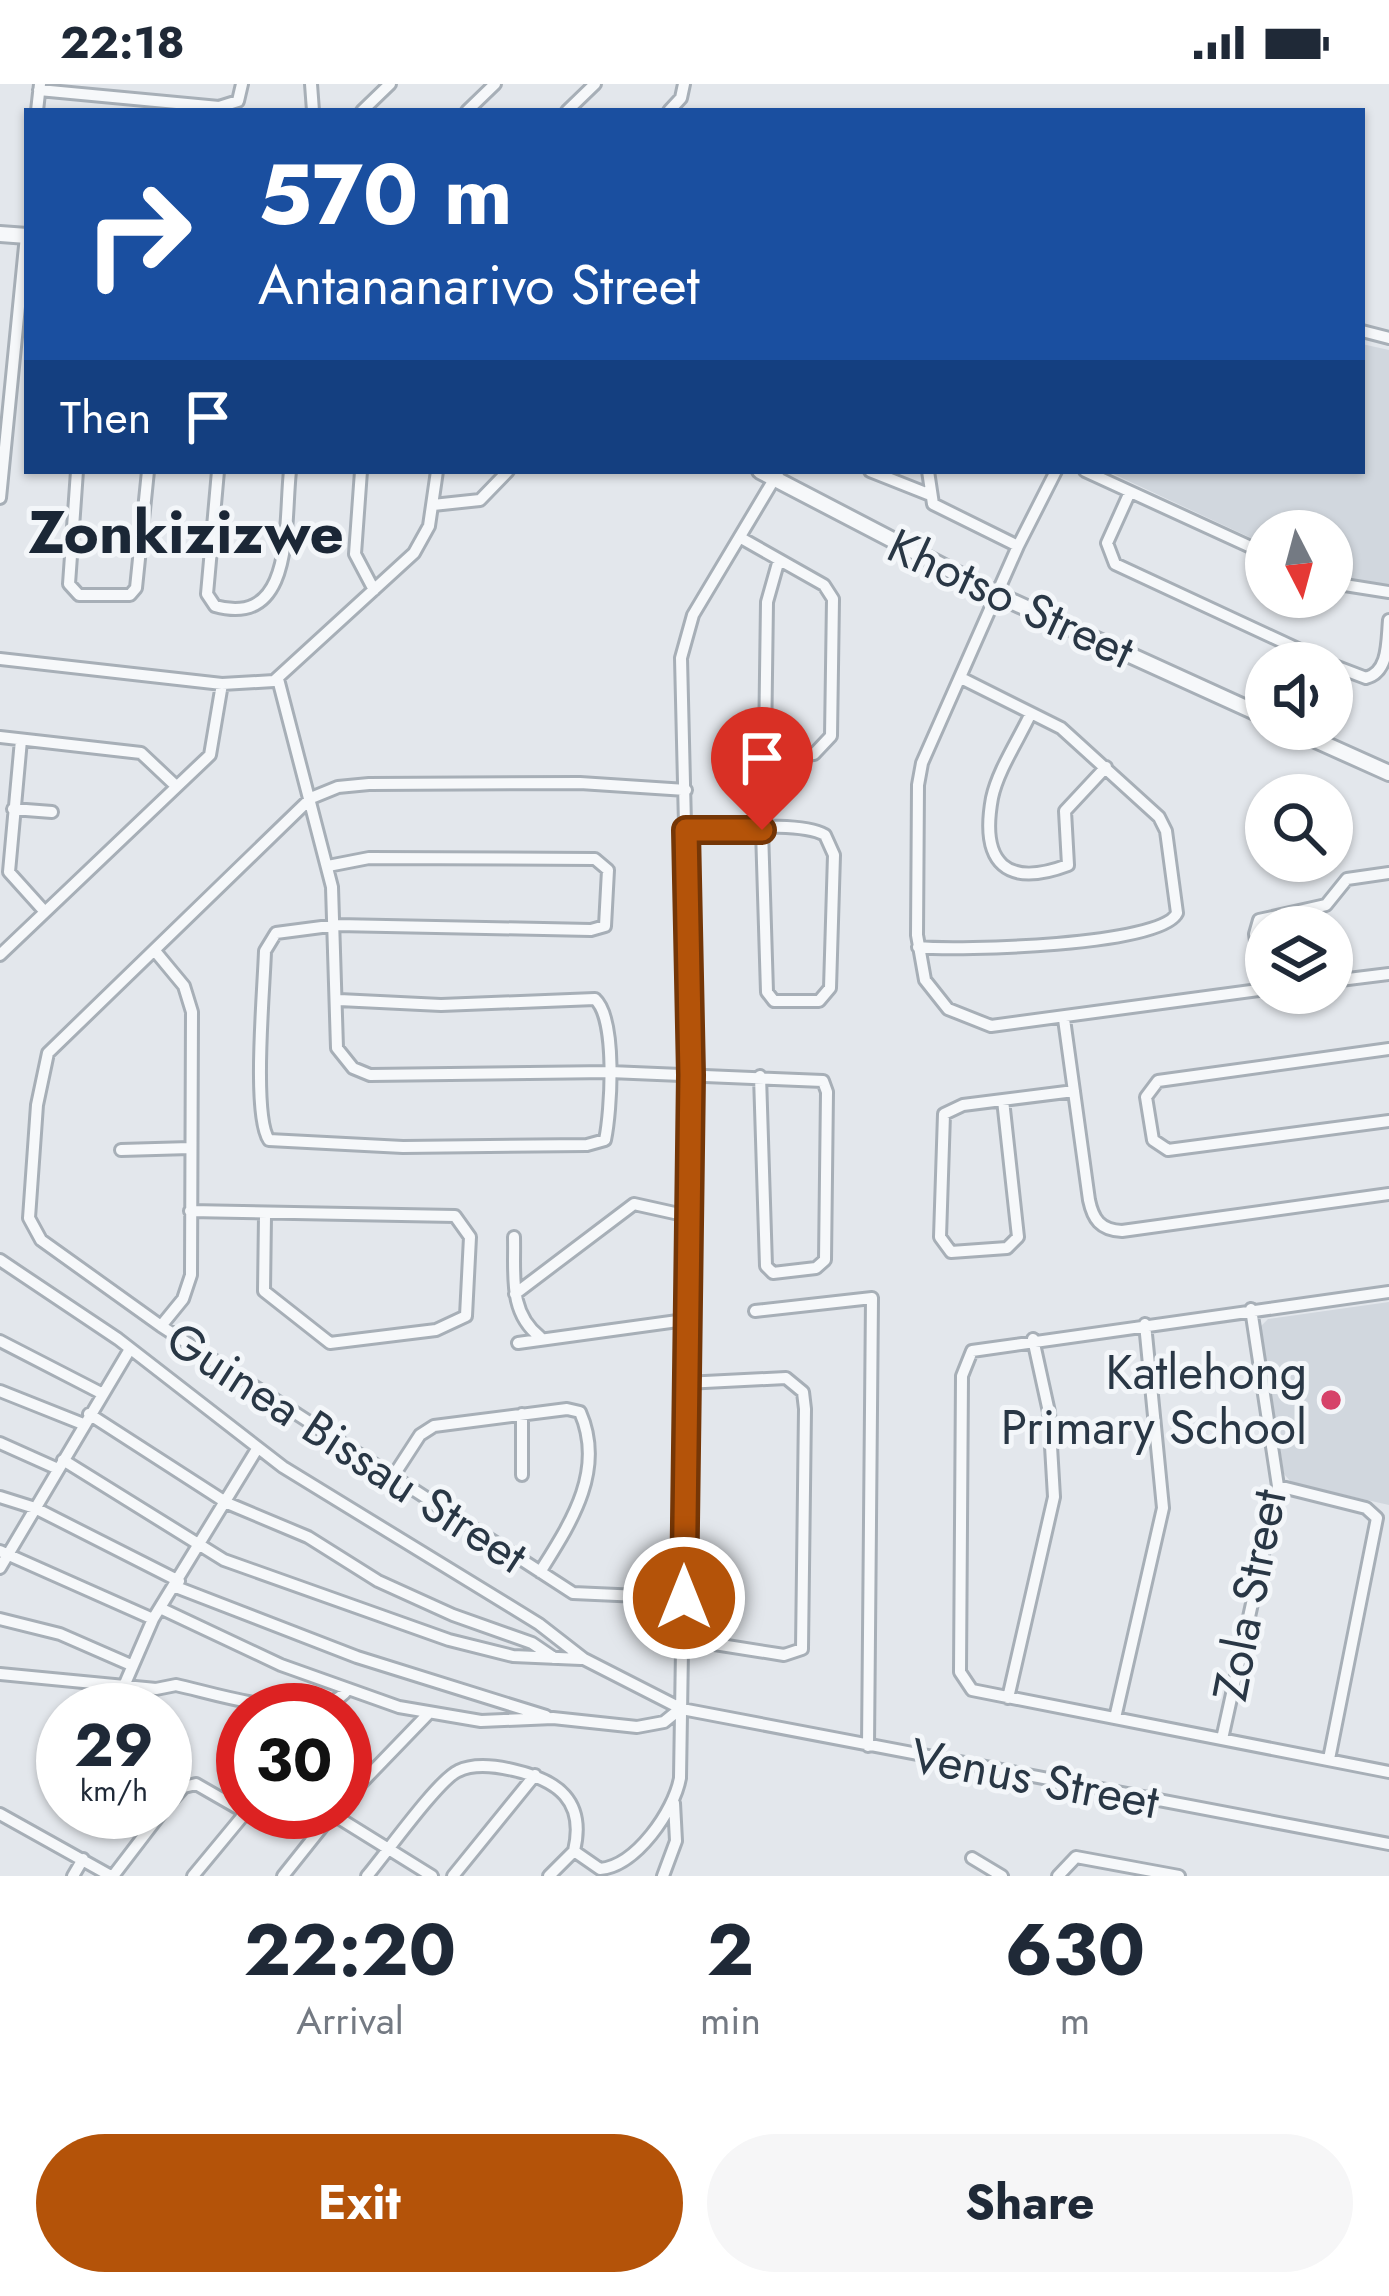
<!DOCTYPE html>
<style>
:root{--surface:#fff;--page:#f6f6f7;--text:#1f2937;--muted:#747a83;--accent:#b45309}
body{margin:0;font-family:Jost,sans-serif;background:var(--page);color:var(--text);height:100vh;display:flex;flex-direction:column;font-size:45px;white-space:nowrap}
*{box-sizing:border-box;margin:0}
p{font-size:39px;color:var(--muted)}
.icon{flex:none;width:66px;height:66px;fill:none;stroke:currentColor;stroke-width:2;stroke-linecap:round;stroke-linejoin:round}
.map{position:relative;height:1792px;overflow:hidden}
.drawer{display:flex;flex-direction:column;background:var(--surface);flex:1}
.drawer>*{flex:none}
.guide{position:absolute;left:24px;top:24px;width:1341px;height:366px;border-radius:0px;box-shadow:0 3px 9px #0004;background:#1a4fa0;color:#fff;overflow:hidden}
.needle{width:78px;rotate:174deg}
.fabs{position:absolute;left:1245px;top:426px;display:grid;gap:24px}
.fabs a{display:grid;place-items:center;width:108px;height:108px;border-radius:50%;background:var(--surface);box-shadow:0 3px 9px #0004;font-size:60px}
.speed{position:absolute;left:36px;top:1599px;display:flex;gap:24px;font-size:60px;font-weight:700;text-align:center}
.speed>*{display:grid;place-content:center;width:156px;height:156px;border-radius:50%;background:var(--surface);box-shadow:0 3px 9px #0004;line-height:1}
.speed small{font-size:30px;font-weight:400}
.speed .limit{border:18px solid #d22;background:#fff;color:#111}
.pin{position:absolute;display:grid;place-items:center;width:102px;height:102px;color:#fff;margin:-123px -51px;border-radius:50% 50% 50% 0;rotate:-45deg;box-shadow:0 0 12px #0007}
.pin .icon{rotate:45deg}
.me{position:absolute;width:132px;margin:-66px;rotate:0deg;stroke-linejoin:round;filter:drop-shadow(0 0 9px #0008)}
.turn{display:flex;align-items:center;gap:42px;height:252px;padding:0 36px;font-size:54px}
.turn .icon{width:156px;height:156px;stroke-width:2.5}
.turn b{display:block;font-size:84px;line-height:102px}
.then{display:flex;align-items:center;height:114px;padding:0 36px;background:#0003;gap:24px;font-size:45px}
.eta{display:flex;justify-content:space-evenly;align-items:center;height:204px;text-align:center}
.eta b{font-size:72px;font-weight:700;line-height:84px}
.primary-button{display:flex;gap:24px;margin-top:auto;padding:24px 36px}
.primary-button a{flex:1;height:138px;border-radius:72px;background:var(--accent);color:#fff;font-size:48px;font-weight:700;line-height:138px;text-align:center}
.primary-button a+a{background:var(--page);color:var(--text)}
.status{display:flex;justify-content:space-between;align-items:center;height:84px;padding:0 60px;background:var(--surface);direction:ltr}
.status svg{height:33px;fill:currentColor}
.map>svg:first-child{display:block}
.built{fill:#d1d7de}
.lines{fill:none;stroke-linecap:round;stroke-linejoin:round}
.minor-casing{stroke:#a7afb7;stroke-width:16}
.tertiary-casing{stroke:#a7afb7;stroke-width:20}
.minor{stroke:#f6f8fa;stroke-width:10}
.tertiary{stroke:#f6f8fa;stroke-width:14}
.route-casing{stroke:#753606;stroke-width:30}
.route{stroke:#b45309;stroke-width:21}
.poi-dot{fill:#d64269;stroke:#f3f6f9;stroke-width:4.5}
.labels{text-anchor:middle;stroke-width:10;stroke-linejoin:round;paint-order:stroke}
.street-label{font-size:48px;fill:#293745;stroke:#f3f6f9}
.poi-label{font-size:48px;fill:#293745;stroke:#f3f6f9;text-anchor:end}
.district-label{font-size:60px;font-weight:bold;fill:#1b2736;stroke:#f3f6f9}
</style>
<div class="status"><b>22:18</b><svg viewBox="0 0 49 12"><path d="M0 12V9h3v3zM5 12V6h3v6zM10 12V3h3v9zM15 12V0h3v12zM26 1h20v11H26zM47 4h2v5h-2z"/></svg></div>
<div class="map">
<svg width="1389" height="1792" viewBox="0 0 1389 1792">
<rect width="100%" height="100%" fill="#e3e7ec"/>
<path class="built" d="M1362,260L1389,266V501L1332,491V447H1266V461L1107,387H1362Z
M1389,1218V1421L1292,1399L1284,1390L1261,1242L1268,1235Z"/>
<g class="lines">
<defs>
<path id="minor" d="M311,0L313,27
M39,6L219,23L238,17L242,0
M37,27L40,0
M362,27L390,0
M467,27L495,0
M567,27L595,0
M669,27L681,14L684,0
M1362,247L1389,254
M77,387L69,500L79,511H130L136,504L148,387
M218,387L207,510L215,522C295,544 284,440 290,387
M361,387L355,470L374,506
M870,387L928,410
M928,387L933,420L1018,462
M1056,387L1018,462L922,679L918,701L917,851L925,896L948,925L991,942L1266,905
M1085,387L1266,470
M1130,408L1107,459L1115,480L1328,579
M0,414L26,152
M433,421L480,416L508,387
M741,454L824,501L833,515L831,652L814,670L780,673L765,663L767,518L778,479
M1332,499L1389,508
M0,575L222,600L274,597L414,469L429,442L437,387
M1332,581L1366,594C1389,588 1387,558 1389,536
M278,595L332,803L337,964L353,984L370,991L610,988L823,997L827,1008L825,1176L816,1184L773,1189L766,1182L760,992
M1031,629C1019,655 998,686 992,714C980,780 1007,804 1068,781L1065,727L1106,683
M0,653L141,669L176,702
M21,656L9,788L45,828
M13,725L52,728
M686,746C720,746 798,736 825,751L834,771L830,904L819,917H774L767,908L762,746
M328,782L369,774L595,775L608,786L605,842L591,846L337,841L276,849L265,867C264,903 252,1032 269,1056L403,1063L587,1061L605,1056C611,1027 617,935 595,915L441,921L339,916
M918,863C958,867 1162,862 1177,829L1166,747L1159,733L1061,644L963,595
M155,867L184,902L192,928L191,1191L183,1215L161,1242
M0,871L210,671L222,600
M1332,897L1389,890
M1263,906L1255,850L1259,836L1326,821L1347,795L1389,789
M1064,935L1089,1116C1093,1135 1100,1146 1122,1147L1389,1110
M1389,965L1158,997L1146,1013L1153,1056L1168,1066L1389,1037
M1003,1016L1018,1153L1007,1164L951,1168L940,1153L944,1030L963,1021L1074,1007
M121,1066L190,1064
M190,1127L455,1132L470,1153L466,1232L436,1246L330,1259L264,1207L265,1132
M514,1153C515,1191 508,1228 540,1253
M0,1176L118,1255L283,1383L539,1540L584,1575L682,1625L1389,1760
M1389,1208L972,1267L962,1292L960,1588L972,1606L1389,1688
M515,1210L634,1120L688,1132
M755,1227L872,1214L868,1662
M0,1257L101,1309
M518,1259L685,1236
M0,1307L83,1340
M89,1330L227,1419L308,1453L378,1497L453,1531L532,1559L554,1574
M0,1359L58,1385
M63,1376L224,1476L449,1556L513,1572L581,1575
M394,1391L420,1351L434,1342L567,1325L580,1328C606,1387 570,1440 540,1488
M522,1391V1330
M1278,1402L1366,1424L1377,1434L1329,1675
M0,1413L35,1424L179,1497
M0,1467L153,1535
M0,1484L130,1265
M176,1503L357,1573L546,1632
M684,1514L573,1509L161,1242L41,1156L29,1134L37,1021L48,969L311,714L338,703L369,700L580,699L686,706
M160,1524L281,1581L399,1623L481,1637L553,1634L637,1643L664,1638L680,1625
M0,1535L60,1550L131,1581
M683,1555L784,1571L802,1565L805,1325L803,1308L786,1294L685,1299
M0,1590L156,1605L176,1601C218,1610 319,1645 348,1605
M124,1602L153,1535L257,1365
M1008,1614L1054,1413L1049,1328L1033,1255
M1115,1634L1163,1424L1145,1240
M1222,1655L1278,1402L1251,1225
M345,1716L428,1630
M165,1724L184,1703L196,1700L243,1727
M329,1728L432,1792
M0,1730L111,1792
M574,1767L600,1785C636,1782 674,1727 680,1694L691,991L681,574L693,531L779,387
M972,1774L1002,1792
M73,1792L83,1775
M113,1792L162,1728
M193,1792L246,1728
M283,1792L334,1728
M367,1792C385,1771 438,1696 458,1687C474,1679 496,1682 513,1686C558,1696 586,1717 574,1767
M453,1792L535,1691
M549,1792L574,1767
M663,1792L676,1757L674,1719
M1058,1792L1076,1773L1179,1792"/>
<path id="tertiary" d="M0,150L27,152
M760,387L1000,512L1266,633
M1291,645L1389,689"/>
</defs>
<use href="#minor" class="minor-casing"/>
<use href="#tertiary" class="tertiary-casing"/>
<use href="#minor" class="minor"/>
<use href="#tertiary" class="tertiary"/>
</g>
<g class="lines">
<defs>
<path id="route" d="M684,1514L691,991L686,746H762"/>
</defs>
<use href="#route" class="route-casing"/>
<use href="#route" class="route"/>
</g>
<circle class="poi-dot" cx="1331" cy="1316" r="12"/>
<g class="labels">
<g class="street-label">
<text transform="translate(1011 514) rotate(25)" y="17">Khotso Street</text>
<text transform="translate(347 1363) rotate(33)" y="17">Guinea Bissau Street</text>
<text transform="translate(1249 1511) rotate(-79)" y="17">Zola Street</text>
<text transform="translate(1035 1694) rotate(11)" y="17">Venus Street</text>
</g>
<g class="poi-label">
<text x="1307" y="1305">Katlehong<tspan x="1307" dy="55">Primary School</tspan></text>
</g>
<g class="district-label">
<text x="186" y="469">Zonkizizwe</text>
</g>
</g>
</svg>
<div class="fabs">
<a><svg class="needle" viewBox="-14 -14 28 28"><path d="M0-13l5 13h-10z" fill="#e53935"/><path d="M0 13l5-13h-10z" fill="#747a83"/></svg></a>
<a><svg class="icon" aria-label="sound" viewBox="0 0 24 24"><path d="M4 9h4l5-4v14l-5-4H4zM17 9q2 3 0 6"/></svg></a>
<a><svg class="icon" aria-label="search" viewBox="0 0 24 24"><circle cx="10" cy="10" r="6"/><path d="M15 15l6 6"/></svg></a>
<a><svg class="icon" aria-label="layers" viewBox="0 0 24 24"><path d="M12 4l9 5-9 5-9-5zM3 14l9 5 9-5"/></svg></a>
</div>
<div class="speed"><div>29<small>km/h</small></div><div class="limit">30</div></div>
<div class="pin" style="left:762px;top:746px;background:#d93025"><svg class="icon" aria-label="arrive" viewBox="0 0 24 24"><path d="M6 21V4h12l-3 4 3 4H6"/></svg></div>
<svg class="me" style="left:684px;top:1514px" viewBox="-20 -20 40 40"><circle r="17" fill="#b45309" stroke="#fff" stroke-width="3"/><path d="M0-11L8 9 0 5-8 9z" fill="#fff"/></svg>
<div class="guide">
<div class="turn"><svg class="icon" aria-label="right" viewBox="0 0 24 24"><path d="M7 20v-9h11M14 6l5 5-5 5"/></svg><div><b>570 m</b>Antananarivo Street</div></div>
<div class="then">Then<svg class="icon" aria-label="arrive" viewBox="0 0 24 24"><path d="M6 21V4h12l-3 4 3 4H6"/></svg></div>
</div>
</div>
<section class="drawer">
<div class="eta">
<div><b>22:20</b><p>Arrival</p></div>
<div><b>2</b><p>min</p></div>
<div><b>630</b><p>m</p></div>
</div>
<div class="primary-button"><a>Exit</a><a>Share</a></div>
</section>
